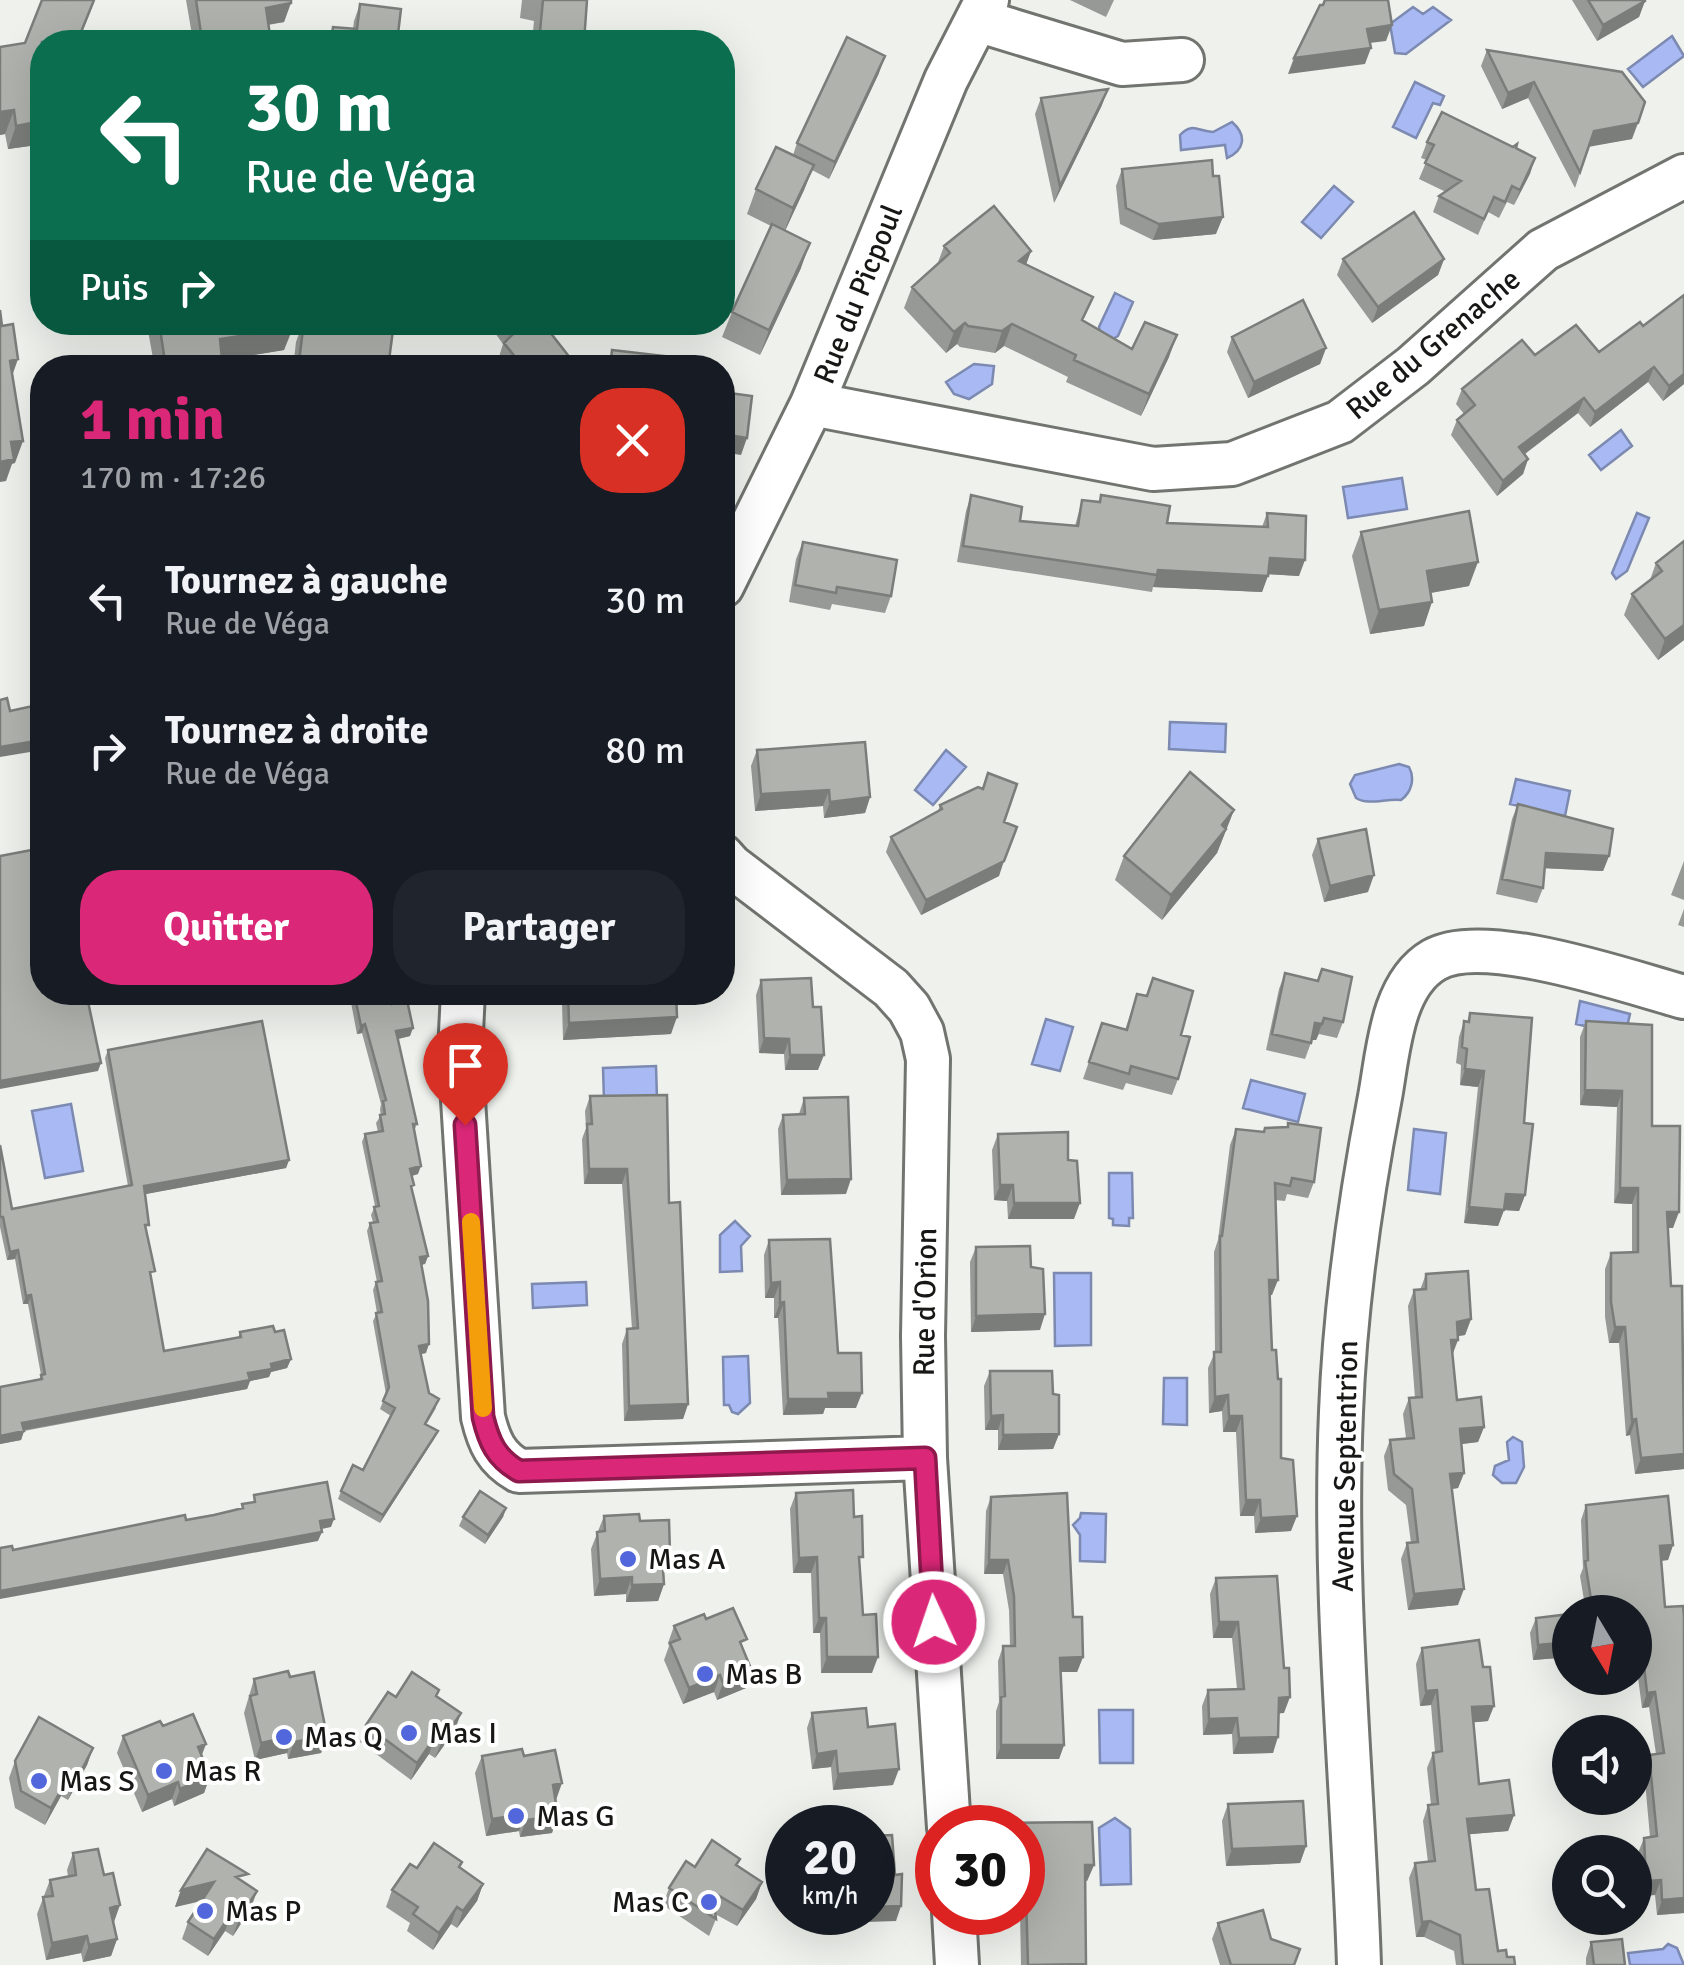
<!DOCTYPE html>
<html lang="fr">
<meta charset="utf-8">
<style>
:root{--surface:#171b24;--page:#20242c;--text:#f1f3f6;--muted:#9ea1a6;--accent:#db2777}
body{margin:0;font-family:Signika,sans-serif;background:var(--page);color:var(--text);height:100vh;display:flex;flex-direction:column;font-size:38px;white-space:nowrap}
*{box-sizing:border-box;margin:0}
p{font-size:32px;color:var(--muted)}
.icon{flex:none;width:55px;height:55px;fill:none;stroke:currentColor;stroke-width:2;stroke-linecap:round;stroke-linejoin:round}
.map{position:relative;flex:1;overflow:hidden}
.details{position:absolute;left:30px;top:355px;width:705px;height:650px;display:flex;flex-direction:column;background:var(--surface);border-radius:40px;box-shadow:0 10px 40px #0002}
.details>*{flex:none}
.guide{position:absolute;left:30px;top:30px;width:705px;height:305px;border-radius:40px;box-shadow:0 10px 40px #0002;background:#0b6e4f;color:#fff;overflow:hidden}
.needle{width:65px;rotate:170deg}
.controls{position:absolute;left:1552px;top:1595px;display:grid;gap:20px}
.controls a{display:grid;place-items:center;width:100px;height:100px;border-radius:50%;background:var(--surface);box-shadow:0 10px 40px #0002;font-size:50px}
.speed{position:absolute;left:765px;top:1805px;display:flex;gap:20px;font-size:50px;font-weight:700;text-align:center}
.speed>*{display:grid;place-content:center;width:130px;height:130px;border-radius:50%;background:var(--surface);box-shadow:0 10px 40px #0002;line-height:1}
.speed small{font-size:25px;font-weight:400}
.speed .limit{border:15px solid #d22;background:#fff;color:#111}
.pin{position:absolute;display:grid;place-items:center;width:85px;height:85px;color:#fff;margin:-102px -42px;border-radius:50% 50% 50% 0;rotate:-45deg;box-shadow:0 0 10px #0007}
.pin .icon{rotate:45deg}
.me{position:absolute;width:110px;margin:-55px;rotate:357deg;stroke-linejoin:round;filter:drop-shadow(0 0 8px #0008)}
.turn{display:flex;align-items:center;gap:35px;height:210px;padding:0 50px;font-size:45px}
.turn .icon{width:130px;height:130px;stroke-width:2.5}
.turn b{display:block;font-size:70px;line-height:85px}
.then{display:flex;align-items:center;height:95px;padding:0 50px;background:#0003;gap:20px;font-size:38px}
.round{display:grid;place-items:center;flex:none;width:105px;height:105px;border-radius:40px;background:var(--page)}
.headline{display:flex;align-items:center;justify-content:space-between;height:170px;padding:0 50px}
h1{font-size:60px;font-weight:800;line-height:75px;color:var(--accent)}
.primary-button{display:flex;gap:20px;margin-top:auto;padding:20px 50px}
.primary-button a{flex:1;height:115px;border-radius:40px;background:var(--accent);color:#fff;font-size:40px;font-weight:800;line-height:115px;text-align:center}
.primary-button a+a{background:var(--page);color:var(--text)}
ul{padding:0;list-style:none}
li{display:flex;align-items:center;gap:30px;height:150px;padding:0 50px}
li div{flex:1}
li b{display:block;font-size:38px}
li em{font-style:normal}
.map>svg:first-child{display:block}
.water{fill:#a8b9f4;stroke:#7c89b1;stroke-width:2.5}
.lines{fill:none;stroke-linecap:round;stroke-linejoin:round}
.minor-casing{stroke:#71746f;stroke-width:48}
.minor{stroke:#fff;stroke-width:42}
.wall{fill:#969995}
.shaded-wall{fill:#7a7d79}
.building{fill:#afb2ad;stroke:#7a7d79;stroke-width:2.5}
.route-casing{stroke:#8e194d;stroke-width:25}
.route{stroke:#db2777;stroke-width:18}
.slow{stroke:#f59e0b;stroke-width:18}
.poi-dot{fill:#5367dc;stroke:#fff;stroke-width:4}
.labels{text-anchor:middle;stroke-width:8;stroke-linejoin:round;paint-order:stroke}
.street-label{font-size:30px;fill:#171816;stroke:#fff}
.poi-label{font-size:30px;fill:#171816;stroke:#fff;text-anchor:start}
</style>
<div class="map">
<svg width="1684" height="1965" viewBox="0 0 1684 1965">
<rect width="100%" height="100%" fill="#eef1ec"/>
<path class="water" d="M1413,7L1423,14L1433,7L1451,20L1406,54L1395,53L1390,24Z
M1672,36L1684,56L1643,87L1628,69Z
M1415,82L1444,96L1440,105L1433,103L1416,138L1393,127Z
M1232,122C1247,135 1245,150 1227,158L1225,145L1181,150L1180,135C1192,122 1198,131 1213,132Z
M1334,186L1353,202L1321,238L1302,222Z
M1115,293L1133,302L1118,336L1113,339L1100,332L1099,327Z
M974,364L994,366L992,384L969,399L954,394L946,382Z
M1621,430L1632,446L1601,470L1589,455Z
M1402,478L1407,509L1348,518L1343,487Z
M1637,513L1649,518L1627,571L1616,579L1612,573Z
M1170,722L1226,724L1225,752L1169,749Z
M946,750L966,767L933,805L915,790Z
M1399,764L1409,767C1415,778 1412,792 1401,800C1386,798 1369,806 1356,798L1350,784L1355,775Z
M1516,779L1570,791L1565,816L1510,804Z
M1580,1001L1630,1014L1625,1035L1576,1024Z
M1046,1019L1073,1027L1060,1071L1032,1064Z
M656,1066L657,1098L604,1100L603,1068Z
M1251,1080L1305,1094L1298,1122L1243,1108Z
M71,1104L83,1171L45,1178L32,1111Z
M1414,1129L1446,1133L1440,1194L1408,1190Z
M1109,1173H1132L1133,1218H1129V1226L1113,1225V1219L1109,1218Z
M735,1221L750,1236L741,1246L742,1271L720,1272V1235Z
M1054,1273H1091V1345L1055,1346Z
M586,1282L587,1305L533,1308L532,1284Z
M748,1356L750,1403L738,1414L732,1412L729,1405H724L723,1357Z
M1164,1378H1187V1425L1163,1424Z
M1513,1437L1522,1442L1524,1467L1516,1483H1502L1493,1475L1495,1466L1509,1460L1507,1442Z
M1081,1513L1106,1514L1105,1562L1080,1561V1535L1073,1525L1080,1518Z
M1099,1710H1133V1763H1100Z
M1115,1818L1130,1829L1131,1884L1101,1885L1099,1828Z
M1668,1944L1677,1948L1684,1965H1630L1628,1953L1663,1949Z"/>
<g class="lines">
<defs>
<path id="minor" d="M977,20L1122,64L1182,60
M812,404L1153,469L1232,464L1340,422L1413,366L1543,250L1684,176
M722,586L812,404L946,80L987,0
M722,856L731,866L891,988L909,1008L922,1032L928,1059L923,1336L925,1458L949,1828
M463,992L460,1052L483,1417C489,1442 496,1458 519,1471L925,1458
M954,1912L957,1965
M1359,1965C1353,1781 1333,1596 1341,1412C1345,1307 1360,1201 1380,1097C1388,1054 1391,985 1434,960C1483,931 1629,982 1684,997"/>
</defs>
<use href="#minor" class="minor-casing"/>
<use href="#minor" class="minor"/>
</g>
<path class="wall" d="M95,0L78,42H42L37,145L8,149L5,134L0,135V47L25,43Z
M186,0H291L284,22L268,25L271,42H182L184,36L192,35Z
M522,0H587L584,42H532L534,21L520,18Z
M1070,0H1114L1106,17Z
M1572,0H1645L1639,17L1597,41Z
M360,4L398,34L441,42H328L333,27L353,29L354,21Z
M1487,50L1632,139L1589,146L1575,188L1528,98L1502,109L1481,66Z
M879,73L829,179L812,170L804,190L785,231L801,268L760,355L722,337L732,312L771,226L747,214L756,189L793,155L797,143Z
M1041,98L1102,105L1054,203L1035,114Z
M1427,142L1516,148L1535,158L1514,205L1507,202L1499,218L1488,212L1478,235L1433,212L1439,196L1446,192L1419,179L1427,160L1421,158Z
M1122,169L1213,176L1216,234L1153,240L1120,224L1116,186Z
M944,246L1031,251L1026,264L1084,321L1132,349L1169,357L1141,416L1066,382L1068,377L1004,346L995,353L960,347L957,344L946,353L904,308L912,287L937,265Z
M1343,259H1444L1438,275L1372,323L1337,275Z
M1684,295V384L1663,401L1648,382L1590,427L1578,413L1525,454L1528,459L1523,474L1497,496L1451,435L1457,420L1464,414L1456,404L1462,389L1535,355L1599,352L1643,326Z
M148,322H292L284,350L222,360L154,364L147,325Z
M303,322L367,327L388,368H293L296,342Z
M487,322H542L578,368H504L498,360L503,344Z
M1232,337L1326,348L1320,364L1248,398L1227,352Z
M971,495L1020,521L1075,526L1082,500L1099,502L1101,495L1167,523L1262,527L1267,513L1299,576L1268,574L1262,592L1153,587L1152,592L957,562L966,511Z
M1361,532L1469,586L1431,593L1424,626L1370,634L1352,556Z
M1684,541V640L1658,660L1624,615L1632,594L1650,580L1656,563Z
M803,542L891,596L885,613L832,604L830,610L789,602L796,559Z
M757,750L870,797L865,813L824,818L823,806L755,811L751,766Z
M988,773L1004,822L999,876L921,915L886,852L891,837L938,811L940,805L982,788Z
M1518,804L1609,856L1603,871L1544,868L1543,888L1537,903L1496,894L1512,819Z
M1234,810L1217,853L1162,920L1115,880L1124,856Z
M1318,839L1368,892L1324,902L1312,855Z
M1684,861V900L1671,895Z
M1684,909V927L1678,925Z
M1285,973L1343,1022L1337,1038L1319,1034L1316,1040H1312L1305,1059L1266,1050L1279,989Z
M761,980L813,1007L818,1070H785L784,1054L759,1053L756,995Z
M349,992H389L392,1004L410,1036L398,1039L417,1124L414,1131L418,1174L412,1176V1190L428,1256L425,1264L421,1265L426,1353L421,1354L429,1393L436,1408L426,1425L434,1439L380,1523L338,1499L341,1491L363,1470L391,1416L380,1409L386,1394L373,1321L377,1313L373,1290L376,1282H377L367,1231L370,1223L373,1222L371,1215L375,1206L362,1142L365,1134L378,1132L376,1123L381,1115L380,1110L381,1104L362,1033L357,1034Z
M565,992H676L671,1034L563,1040L562,1002Z
M1137,994L1181,1035L1178,1079L1172,1095L1126,1083L1123,1090L1083,1079L1102,1023L1125,1030Z
M1470,1013L1524,1123L1525,1195L1519,1211L1504,1210L1498,1226L1464,1223L1478,1087L1460,1085L1461,1065L1456,1063L1459,1037L1464,1021L1467,1022Z
M1586,1021L1652,1126L1673,1228H1668L1671,1286L1684,1365V1469L1635,1474L1630,1435L1626,1436L1619,1343H1609L1605,1317V1269L1611,1253L1632,1252V1204L1614,1203L1617,1107L1580,1105V1037Z
M108,1050L289,1160L286,1168L145,1194L146,1232L151,1280L164,1351L238,1338L240,1332H275L291,1359L287,1368L271,1372L269,1377L250,1381L247,1389L24,1431L21,1440L0,1444V1387L39,1380L41,1375L28,1304H23L15,1259L7,1260L0,1227V1145L12,1209L128,1186L105,1058Z
M590,1096L669,1203L688,1404L683,1419L624,1421L622,1344L627,1329H632L622,1184H584L582,1139L586,1128L585,1111Z
M804,1098L846,1194L781,1195L778,1129L783,1115L799,1114Z
M1265,1128L1314,1182L1308,1198L1287,1194L1285,1201L1275,1200L1272,1295H1270L1272,1350L1281,1458L1291,1531L1255,1533L1254,1516H1240L1236,1432H1223L1222,1411L1209,1413L1208,1368L1215,1352L1214,1252L1218,1240L1230,1145L1236,1129L1263,1132Z
M998,1134L1074,1219H1008L1007,1201L994,1200L992,1150Z
M769,1240L838,1353L856,1408H825L823,1414L783,1415L778,1318H774V1298H765L764,1255Z
M976,1247L1031,1267L1040,1330L971,1332L970,1262Z
M1426,1274L1471,1319L1465,1335L1458,1336L1452,1355L1457,1400L1484,1427L1478,1442L1461,1444L1464,1473L1458,1488L1452,1489L1458,1605L1408,1610L1401,1559L1407,1543H1411L1406,1505L1388,1490L1384,1456L1390,1440L1406,1438L1403,1414L1409,1398H1415L1408,1306L1414,1290H1420Z
M990,1371L1053,1394L1059,1434L1053,1449L998,1450V1430H985L984,1386Z
M796,1493L854,1517L860,1565L863,1615L872,1673H821L820,1633H813L811,1573H793L790,1509Z
M991,1497L1073,1617L1083,1657L1077,1672H1061L1064,1745L1059,1759H996V1711L999,1702L998,1661L1003,1646H1010L1009,1610L1003,1574H984L986,1511Z
M1586,1505L1673,1545L1668,1560L1661,1561L1684,1913L1657,1915L1655,1895L1641,1896L1638,1853L1644,1838L1650,1837L1644,1770L1649,1755L1656,1754L1649,1707L1642,1708L1636,1662L1635,1661V1612H1586L1580,1576L1583,1568L1581,1520Z
M506,1508L503,1517L485,1544L459,1526L463,1517Z
M604,1516L640,1521L664,1570V1584L658,1601L626,1602V1594L594,1596L591,1549Z
M1216,1578L1284,1713H1279L1273,1753L1233,1754L1232,1734L1203,1735L1202,1706L1208,1690L1237,1689L1232,1638H1213L1210,1594Z
M1570,1614V1657L1533,1660L1530,1633L1536,1618Z
M706,1619L743,1650L752,1671L746,1688L717,1700L714,1692L683,1704L664,1660L669,1646L668,1643L674,1626Z
M1422,1648L1488,1721L1474,1722L1479,1784L1514,1815L1508,1831L1469,1834L1476,1890L1498,1951L1515,1965H1456L1454,1951L1424,1937H1416L1409,1878L1415,1863L1428,1862L1423,1821L1428,1805H1431L1427,1768L1433,1753L1435,1752L1431,1705L1420,1706L1416,1664Z
M290,1677L327,1736L321,1753L288,1759L287,1753L255,1760L244,1713L254,1679Z
M396,1697H437L455,1730L435,1758L429,1754L411,1780L360,1742L366,1725Z
M812,1713L868,1727L893,1785L833,1790L831,1767L812,1769L807,1728Z
M163,1726L202,1756L210,1776L204,1793L174,1806L172,1799L142,1812L117,1753L123,1736Z
M93,1748L87,1765L68,1800L61,1796L45,1825L15,1808L9,1778L15,1761Z
M482,1756H524L555,1800L552,1833L520,1837L519,1831L486,1836L475,1773Z
M1228,1804L1306,1846L1300,1863L1226,1866L1222,1821Z
M1022,1828L1094,1865L1087,1881H1085L1086,1965H1021L1020,1912H1022Z
M73,1853L114,1922L117,1939L111,1956L83,1962L81,1953L46,1960L37,1914L50,1880L68,1876L67,1870Z
M738,1865L762,1882L756,1899L737,1926L715,1914L716,1919L709,1936L663,1905L669,1888L695,1867Z
M417,1868H460L483,1884L477,1901L457,1928L451,1924L433,1950L407,1931L410,1923L386,1907L392,1890Z
M245,1883L251,1908L233,1936L225,1931L208,1956L182,1939L188,1922L202,1901L175,1907L181,1890Z
M1218,1923L1271,1939L1294,1965H1220L1212,1939Z
M1591,1942L1625,1965H1586V1958Z"/>
<path class="shaded-wall" d="M1645,1L1639,17L1597,41L1603,25Z
M291,3L284,22L259,26L266,8Z
M1392,25L1386,41L1361,44L1367,29Z
M1371,48L1365,64L1288,74L1294,58Z
M885,56L879,73L829,179L835,162Z
M1534,82L1528,98L1502,109L1508,93Z
M1108,89L1102,105L1054,203L1060,186Z
M14,110L5,134L0,135V112Z
M42,121V130L37,145L8,149L16,126Z
M1638,123L1632,139L1588,147L1594,131Z
M1535,158L1530,174L1514,205L1520,190Z
M814,165L804,190L784,233L793,208Z
M1223,217L1216,234L1153,240L1159,224Z
M810,243L801,268L760,355L769,330Z
M1031,251L1023,273L1019,261Z
M1444,259L1438,275L1372,323L1378,307Z
M965,323L957,344L946,353L954,332Z
M1012,324L1004,346L995,353L1002,331Z
M293,328L284,350L211,362L220,339Z
M1177,335L1169,357L1141,416L1149,394Z
M1326,348L1320,364L1248,398L1254,382Z
M18,359L10,382V361Z
M299,361L324,364L323,368H297Z
M1654,367L1648,382L1590,427L1595,412Z
M1684,374V384L1663,401L1669,386Z
M1584,398L1578,413L1514,462L1519,447Z
M722,434L747,438L741,455L722,452Z
M23,441L15,463L12,464L6,481L0,482V462L11,442Z
M1528,459L1523,474L1497,496L1503,481Z
M1270,558L1305,560L1299,576L1264,574Z
M1478,562L1469,586L1418,595L1427,571Z
M1158,570L1268,576L1262,592L1153,587Z
M1432,602L1424,626L1370,634L1379,610Z
M1684,625V640L1658,660L1665,639Z
M42,740V750L0,757V747Z
M829,790L823,806L755,811L761,794Z
M870,797L865,813L824,818L830,802Z
M1234,810L1217,853L1162,920L1171,895Z
M1546,853L1609,856L1603,871L1540,868Z
M1004,861L999,876L921,915L926,900Z
M1374,875L1368,892L1324,902L1330,886Z
M677,1017L671,1034L563,1040L569,1023Z
M1315,1023L1322,1024L1316,1040H1309Z
M365,1024L362,1033L357,1034L361,1026Z
M413,1028L410,1036L393,1040L396,1031Z
M764,1038L789,1039L784,1054L759,1053Z
M790,1055H824L818,1070H785Z
M101,1063L98,1071L0,1089V1081Z
M1465,1069L1484,1071L1478,1087L1460,1085Z
M1585,1090L1622,1091L1617,1107L1580,1105Z
M289,1160L286,1168L141,1195L144,1186Z
M421,1166L418,1174L407,1177L410,1169Z
M589,1169H627L622,1184H584Z
M851,1179L846,1194L781,1195L787,1180Z
M1000,1185H1013L1007,1201L994,1200Z
M1620,1188H1638L1632,1204L1614,1203Z
M1506,1194L1525,1195L1519,1211L1504,1210L1498,1226L1464,1223L1469,1207Z
M1014,1203H1080L1074,1219H1008Z
M1667,1212H1679L1673,1228H1661Z
M18,1250L15,1259L7,1260L10,1252Z
M428,1256L425,1264L417,1265L420,1257Z
M1269,1280H1278L1272,1295L1263,1296Z
M780,1282L774,1298H765L771,1283Z
M31,1295L28,1304H23L26,1296Z
M784,1302L778,1318H774L780,1303Z
M1045,1314L1040,1330L971,1332L976,1316Z
M1471,1319L1465,1335L1451,1337L1457,1322Z
M1615,1327H1625L1619,1343H1609Z
M1451,1340H1458L1452,1356Z
M429,1344L426,1353L416,1355L419,1346Z
M291,1359L287,1368L271,1372L269,1377L250,1381L247,1389L19,1431L22,1423L248,1373L271,1364Z
M828,1393H862L856,1408H825L823,1414L783,1415L788,1399Z
M1228,1395L1222,1411L1209,1413L1215,1397Z
M688,1404L683,1419L624,1421L629,1406Z
M1003,1415L998,1430H985L991,1416Z
M1229,1416H1242L1236,1432H1223Z
M1636,1419L1630,1435L1626,1436L1632,1420Z
M1484,1427L1478,1442L1454,1445L1460,1429Z
M24,1431L21,1440L0,1444V1436Z
M438,1431L434,1439L380,1523L383,1515Z
M1059,1434L1053,1449L998,1450L1003,1435Z
M1684,1454V1469L1635,1474L1641,1458Z
M1464,1473L1458,1488L1444,1490L1450,1474Z
M1246,1500H1260L1254,1516H1240Z
M506,1508L503,1517L485,1544L488,1535Z
M1297,1516L1291,1531L1255,1533L1261,1518Z
M334,1519L331,1527L317,1530L320,1521Z
M322,1532L318,1541L0,1599V1591Z
M1673,1545L1668,1560L1655,1561L1660,1546Z
M662,1553H670L664,1570H656Z
M817,1557L811,1573H793L799,1558Z
M989,1560H1008L1003,1574H984Z
M632,1577L626,1594L594,1596L600,1579Z
M664,1584L658,1601L626,1602L632,1585Z
M1464,1589L1458,1605L1408,1610L1414,1594Z
M819,1618H826L820,1633H813Z
M1219,1622H1238L1232,1638H1213Z
M1570,1642V1657L1533,1660L1538,1645Z
M827,1657H878L872,1673H821Z
M1083,1657L1077,1672H1055L1060,1658Z
M752,1671L746,1688L717,1700L723,1683Z
M720,1675L714,1692L683,1704L689,1688Z
M1437,1690L1431,1705L1420,1706L1426,1691Z
M1655,1692L1649,1707L1642,1708L1647,1693Z
M1290,1697L1284,1713L1273,1714L1279,1698Z
M1494,1706L1488,1721L1467,1723L1472,1707Z
M461,1713L455,1730L435,1758L442,1741Z
M1237,1718L1232,1734L1203,1735L1209,1719Z
M293,1736L287,1753L255,1760L261,1743Z
M327,1736L321,1753L288,1759L294,1742Z
M435,1737L429,1754L411,1780L417,1763Z
M1278,1737L1273,1753L1233,1754L1239,1738Z
M206,1744L200,1760L198,1747Z
M1001,1745H1064L1059,1759H996Z
M93,1748L87,1765L68,1800L75,1783Z
M836,1751L831,1767L812,1769L817,1754Z
M899,1769L893,1785L833,1790L838,1774Z
M210,1776L204,1793L174,1806L180,1789Z
M67,1779L61,1796L45,1825L51,1808Z
M178,1782L172,1799L142,1812L148,1795Z
M562,1783L556,1800L553,1785Z
M525,1814L519,1831L486,1836L492,1819Z
M1514,1815L1508,1831L1461,1835L1467,1819Z
M558,1816L552,1833L520,1837L526,1820Z
M1306,1846L1300,1863L1226,1866L1232,1849Z
M1085,1865H1094L1087,1881H1079Z
M1661,1880L1655,1895L1641,1896L1646,1881Z
M214,1882L208,1899L175,1907L181,1890Z
M762,1882L756,1899L737,1926L743,1910Z
M483,1884L477,1901L457,1928L463,1911Z
M257,1891L251,1908L233,1936L239,1919Z
M1684,1898V1913L1657,1915L1662,1900Z
M120,1905L114,1922L110,1908Z
M901,1906L896,1921L838,1923L842,1912H872V1907Z
M457,1907L451,1924L433,1950L439,1933Z
M231,1914L225,1931L208,1956L214,1939Z
M1430,1921L1424,1937H1416L1422,1922Z
M87,1936L81,1953L46,1960L52,1943Z
M117,1939L111,1956L83,1962L89,1945Z"/>
<path class="building" d="M42,0H94L77,42H42V121L16,126L14,110L0,112V47L25,43Z
M196,0H291V3L266,8L271,42H185L184,36L201,33Z
M543,0H587L584,42H539Z
M1325,0H1388L1392,25L1367,29L1371,48L1294,58L1320,5H1323Z
M1588,0H1645V1L1603,25Z
M360,4L401,9L398,34L442,39L441,42H331L333,27L357,29Z
M847,37L885,56L835,162L797,143Z
M1487,50L1622,72L1645,102L1638,123L1594,131L1580,172L1534,82L1508,93Z
M1108,89L1060,186L1041,98Z
M1442,112L1513,147L1517,144L1516,148L1535,158L1520,190L1512,186L1505,202L1494,197L1484,219L1439,196L1461,181L1425,163L1434,145L1427,142Z
M776,147L814,165L793,208L756,189Z
M1212,160L1213,176H1219L1223,217L1159,224L1126,208L1122,169Z
M994,206L1031,251L1019,261L1093,297L1082,320L1132,349L1145,322L1177,335L1149,394L1074,360L1076,355L1012,324L1002,331L968,326L965,323L954,332L912,287L950,253L944,246Z
M1414,212L1444,259L1378,307L1343,259Z
M772,224L810,243L769,330L732,312Z
M1684,295V374L1669,386L1654,367L1595,412L1584,398L1519,447L1528,459L1503,481L1457,420L1475,405L1462,389L1522,340L1535,355L1576,325L1599,352L1640,322L1643,326Z
M1303,300L1326,348L1254,382L1232,337Z
M0,310L2,326L13,324L18,359L10,361L23,441L11,442L14,459L0,462Z
M159,322H292L293,328L220,339L223,368H136L165,362Z
M304,322H367V327L393,330L388,368H324V364L299,361Z
M506,322H542L578,368H524L504,343L514,333Z
M612,350L682,358L681,368H610Z
M722,392L752,396L747,438L722,434Z
M971,495L1022,507L1020,521L1078,526L1082,500L1100,502L1101,495L1170,506L1167,523L1268,527L1267,513L1306,516L1305,560L1270,558L1268,576L1158,570L1157,575L963,546Z
M1469,511L1478,562L1427,571L1432,602L1379,610L1361,532Z
M1684,541V625L1665,639L1632,594L1662,571L1656,563Z
M803,542L897,560L891,596L837,587L836,593L795,585Z
M7,698L10,711L42,704V740L0,747V700Z
M865,742L870,797L830,802L829,790L761,794L757,750Z
M1190,772L1234,810L1222,825L1226,829L1171,895L1124,856Z
M988,773L1017,784L1004,822L1017,827L1004,861L926,900L891,837L942,809L940,805L978,787L983,789Z
M1518,804L1613,829L1609,856L1546,853L1543,888L1502,879Z
M1366,829L1374,875L1330,886L1318,839Z
M42,848V992H86L101,1063L0,1081V856Z
M1322,969L1352,977L1343,1022L1324,1018L1322,1024L1315,1023L1311,1043L1272,1034L1285,973L1318,981Z
M811,978L813,1007H821L824,1055H790L789,1039L764,1038L761,980Z
M1153,978L1193,991L1181,1035L1190,1037L1178,1079L1131,1066L1129,1074L1089,1062L1102,1023L1127,1030L1137,994L1147,996Z
M354,992H389L392,1004L407,1000L413,1028L396,1031L417,1124H413L421,1166L410,1169L414,1185L411,1186L428,1256L420,1257L428,1301L429,1344L419,1346L429,1393L439,1399L425,1424L438,1431L383,1515L341,1491L353,1465L363,1470L395,1408L383,1401L389,1387L376,1313L382,1312L376,1282L382,1281L370,1223L378,1222L374,1207L379,1206L365,1134L383,1131L380,1115L385,1114L383,1101L386,1100L365,1024L361,1026Z
M568,992H676L677,1017L569,1023Z
M1470,1013L1532,1018L1524,1123L1533,1124L1525,1195L1506,1194L1504,1210L1469,1207L1484,1071L1465,1069L1467,1049L1462,1047L1464,1021L1469,1022Z
M262,1021L289,1160L144,1186L149,1225H145L155,1271L150,1272L164,1351L241,1337L240,1332L273,1326L275,1332L284,1330L291,1359L271,1364L272,1369L248,1373L250,1380L22,1423L24,1431L0,1436V1387L42,1379L41,1375L45,1374L31,1295L26,1296L18,1250L10,1252L3,1217H0V1145L12,1209L132,1185L108,1050Z
M1586,1021L1652,1025V1126H1680L1679,1212H1667L1671,1286H1682L1684,1454L1641,1458L1636,1419L1632,1420L1625,1327H1615L1611,1302V1253L1638,1252V1188H1620L1622,1091L1585,1090Z
M667,1095L669,1203L680,1202L688,1404L629,1406L627,1329L638,1328L627,1169H589L587,1124H592L590,1096Z
M848,1097L851,1179L787,1180L783,1115L805,1114L804,1098Z
M1288,1123L1321,1128L1314,1182L1292,1178L1290,1186L1275,1183L1278,1280H1269L1272,1350H1276L1278,1379H1281V1458L1293,1460L1297,1516L1261,1518L1260,1500H1246L1242,1416H1229L1228,1395L1215,1397L1214,1352H1221L1220,1236H1222L1236,1129L1264,1132L1265,1128L1288,1127Z
M1068,1132V1160L1077,1161L1080,1203H1014L1013,1185H1000L998,1134Z
M830,1239L838,1353H861L862,1393H828L829,1399H788L784,1302L780,1303V1282L771,1283L769,1240Z
M1030,1246L1031,1267L1043,1269L1045,1314L976,1316V1247Z
M1468,1271L1471,1319L1457,1322L1458,1340H1451L1457,1400L1481,1397L1484,1427L1460,1429L1464,1473L1450,1474L1464,1589L1414,1594L1407,1543L1418,1542L1412,1489L1394,1474L1390,1440L1414,1438L1409,1398L1422,1397L1414,1290L1426,1289V1274Z
M990,1371H1052L1053,1394L1059,1395V1434L1003,1435V1415L991,1416Z
M327,1482L334,1519L320,1521L322,1532L0,1591V1548L12,1546L13,1550L185,1515L186,1520L214,1515L243,1508L242,1504L255,1502L254,1495Z
M853,1490L854,1517L862,1516L863,1557H859L863,1615L876,1614L878,1657H827L826,1618H819L817,1557L799,1558L796,1493Z
M480,1491L506,1508L488,1535L463,1517Z
M1067,1493L1073,1617H1082L1083,1657L1060,1658L1064,1745H1001V1697L1005,1696L1003,1646H1015L1014,1596L1008,1560H989L991,1497Z
M1668,1496L1673,1545L1660,1546L1665,1607L1683,1606L1684,1616V1898L1662,1900L1661,1880L1646,1881L1644,1838L1657,1836L1649,1755L1664,1753L1655,1692L1647,1693L1642,1647L1635,1646V1612H1589H1593L1585,1561L1588,1560L1586,1505Z
M639,1514L640,1521L669,1520L670,1553H662L664,1584L632,1585V1577L600,1579L597,1532L605,1531L604,1516Z
M1277,1576L1284,1668H1289L1290,1697L1279,1698L1278,1737L1239,1738L1237,1718L1209,1719L1208,1690L1244,1689L1238,1622H1219L1216,1578Z
M733,1608L747,1639L740,1642L752,1671L723,1683L720,1675L689,1688L670,1643L680,1639L674,1626L704,1614L706,1619Z
M1570,1614V1642L1538,1645L1536,1618Z
M1479,1640L1483,1667H1490L1494,1706L1472,1707L1479,1784L1509,1780L1514,1815L1467,1819L1476,1890L1489,1889L1498,1951L1506,1950L1507,1957H1514L1515,1965H1463L1460,1935L1430,1921L1422,1922L1415,1863L1435,1861L1428,1805L1438,1804L1433,1753L1442,1751L1437,1690L1426,1691L1422,1648Z
M288,1671L290,1677L314,1672L327,1736L294,1742L293,1736L261,1743L250,1696L257,1694L254,1679Z
M412,1672L439,1690L436,1696L461,1713L442,1741L435,1737L417,1763L366,1725L388,1692L396,1697Z
M866,1708L868,1727L895,1724L899,1769L838,1774L836,1751L817,1754L812,1713Z
M193,1714L206,1744L198,1747L210,1776L180,1789L178,1782L148,1795L123,1736L160,1721L163,1726Z
M39,1717L93,1748L75,1783L67,1779L51,1808L21,1791L15,1761Z
M522,1749L524,1756L555,1750L562,1783L553,1785L558,1816L526,1820L525,1814L492,1819L482,1756Z
M1303,1801L1306,1846L1232,1849L1228,1804Z
M1092,1822L1094,1865H1085L1086,1964L1028,1965L1025,1858H1022V1828H996V1823Z
M892,1835L895,1875L902,1874L901,1906L872,1907V1836Z
M712,1840L740,1859L736,1865L762,1882L743,1910L713,1892L716,1919L669,1888L686,1861L695,1867Z
M434,1843L462,1862L459,1867L483,1884L463,1911L457,1907L439,1933L413,1914L418,1907L392,1890L410,1864L417,1868Z
M98,1849L104,1875L113,1873L120,1905L110,1908L117,1939L89,1945L87,1936L52,1943L43,1897L53,1896L50,1880L76,1875L73,1853Z
M207,1849L248,1874L236,1877L257,1891L239,1919L231,1914L214,1939L188,1922L214,1882L181,1890Z
M1263,1910L1271,1939L1300,1949L1294,1965H1231L1218,1923Z
M1622,1939L1625,1965H1594L1591,1942Z"/>
<g class="lines">
<defs>
<path id="route" d="M465,1125L483,1417C489,1442 496,1458 519,1471L925,1458L934,1622"/>
</defs>
<use href="#route" class="route-casing"/>
<use href="#route" class="route"/>
<path class="slow" d="M471,1222L483,1408"/>
</g>
<g class="poi-dot">
<circle cx="628" cy="1559" r="10"/>
<circle cx="705" cy="1674" r="10"/>
<circle cx="409" cy="1733" r="10"/>
<circle cx="284" cy="1737" r="10"/>
<circle cx="164" cy="1771" r="10"/>
<circle cx="39" cy="1781" r="10"/>
<circle cx="516" cy="1816" r="10"/>
<circle cx="709" cy="1902" r="10"/>
<circle cx="205" cy="1911" r="10"/>
</g>
<g class="labels">
<g class="street-label">
<text transform="translate(858 294) rotate(-68)" y="10">Rue du Picpoul</text>
<text transform="translate(1433 344) rotate(-40)" y="10">Rue du Grenache</text>
<text transform="translate(925 1302) rotate(-89)" y="10">Rue d'Orion</text>
<text transform="translate(1345 1466) rotate(-89)" y="10">Avenue Septentrion</text>
</g>
<g class="poi-label">
<text x="648" y="1569">Mas A</text>
<text x="725" y="1684">Mas B</text>
<text x="429" y="1743">Mas I</text>
<text x="304" y="1747">Mas Q</text>
<text x="184" y="1781">Mas R</text>
<text x="59" y="1791">Mas S</text>
<text x="536" y="1826">Mas G</text>
<text x="689" y="1912" text-anchor="end">Mas C</text>
<text x="225" y="1921">Mas P</text>
</g>
</g>
</svg>
<div class="controls">
<a><svg class="needle" viewBox="-14 -14 28 28"><path d="M0-13l5 13h-10z" fill="#e53935"/><path d="M0 13l5-13h-10z" fill="#9ea1a6"/></svg></a>
<a><svg class="icon" aria-label="sound" viewBox="0 0 24 24"><path d="M4 9h4l5-4v14l-5-4H4zM17 9q2 3 0 6"/></svg></a>
<a><svg class="icon" aria-label="search" viewBox="0 0 24 24"><circle cx="10" cy="10" r="6"/><path d="M15 15l6 6"/></svg></a>
</div>
<div class="speed"><div>20<small>km/h</small></div><div class="limit">30</div></div>
<div class="pin" style="left:465px;top:1125px;background:#d93025"><svg class="icon" aria-label="arrive" viewBox="0 0 24 24"><path d="M6 21V4h12l-3 4 3 4H6"/></svg></div>
<svg class="me" style="left:934px;top:1622px" viewBox="-20 -20 40 40"><circle r="17" fill="#db2777" stroke="#fff" stroke-width="3"/><path d="M0-11L8 9 0 5-8 9z" fill="#fff"/></svg>
<div class="guide">
<div class="turn"><svg class="icon" aria-label="left" viewBox="0 0 24 24"><path d="M17 20v-9H6M10 6l-5 5 5 5"/></svg><div><b>30 m</b>Rue de Véga</div></div>
<div class="then">Puis<svg class="icon" aria-label="right" viewBox="0 0 24 24"><path d="M7 20v-9h11M14 6l5 5-5 5"/></svg></div>
</div>
<section class="details">
<div class="headline"><div><h1>1 min</h1><p>170 m · 17:26</p></div><a class="round" style="background:#d93025;color:#fff"><svg class="icon" aria-label="close" viewBox="0 0 24 24"><path d="M6 6l12 12M18 6L6 18"/></svg></a></div>
<ul>
<li><svg class="icon" aria-label="left" viewBox="0 0 24 24"><path d="M17 20v-9H6M10 6l-5 5 5 5"/></svg><div><b>Tournez à gauche</b><p>Rue de Véga</p></div><em>30 m</em></li>
<li><svg class="icon" aria-label="right" viewBox="0 0 24 24"><path d="M7 20v-9h11M14 6l5 5-5 5"/></svg><div><b>Tournez à droite</b><p>Rue de Véga</p></div><em>80 m</em></li>
</ul>
<div class="primary-button"><a>Quitter</a><a>Partager</a></div>
</section>
</div>
